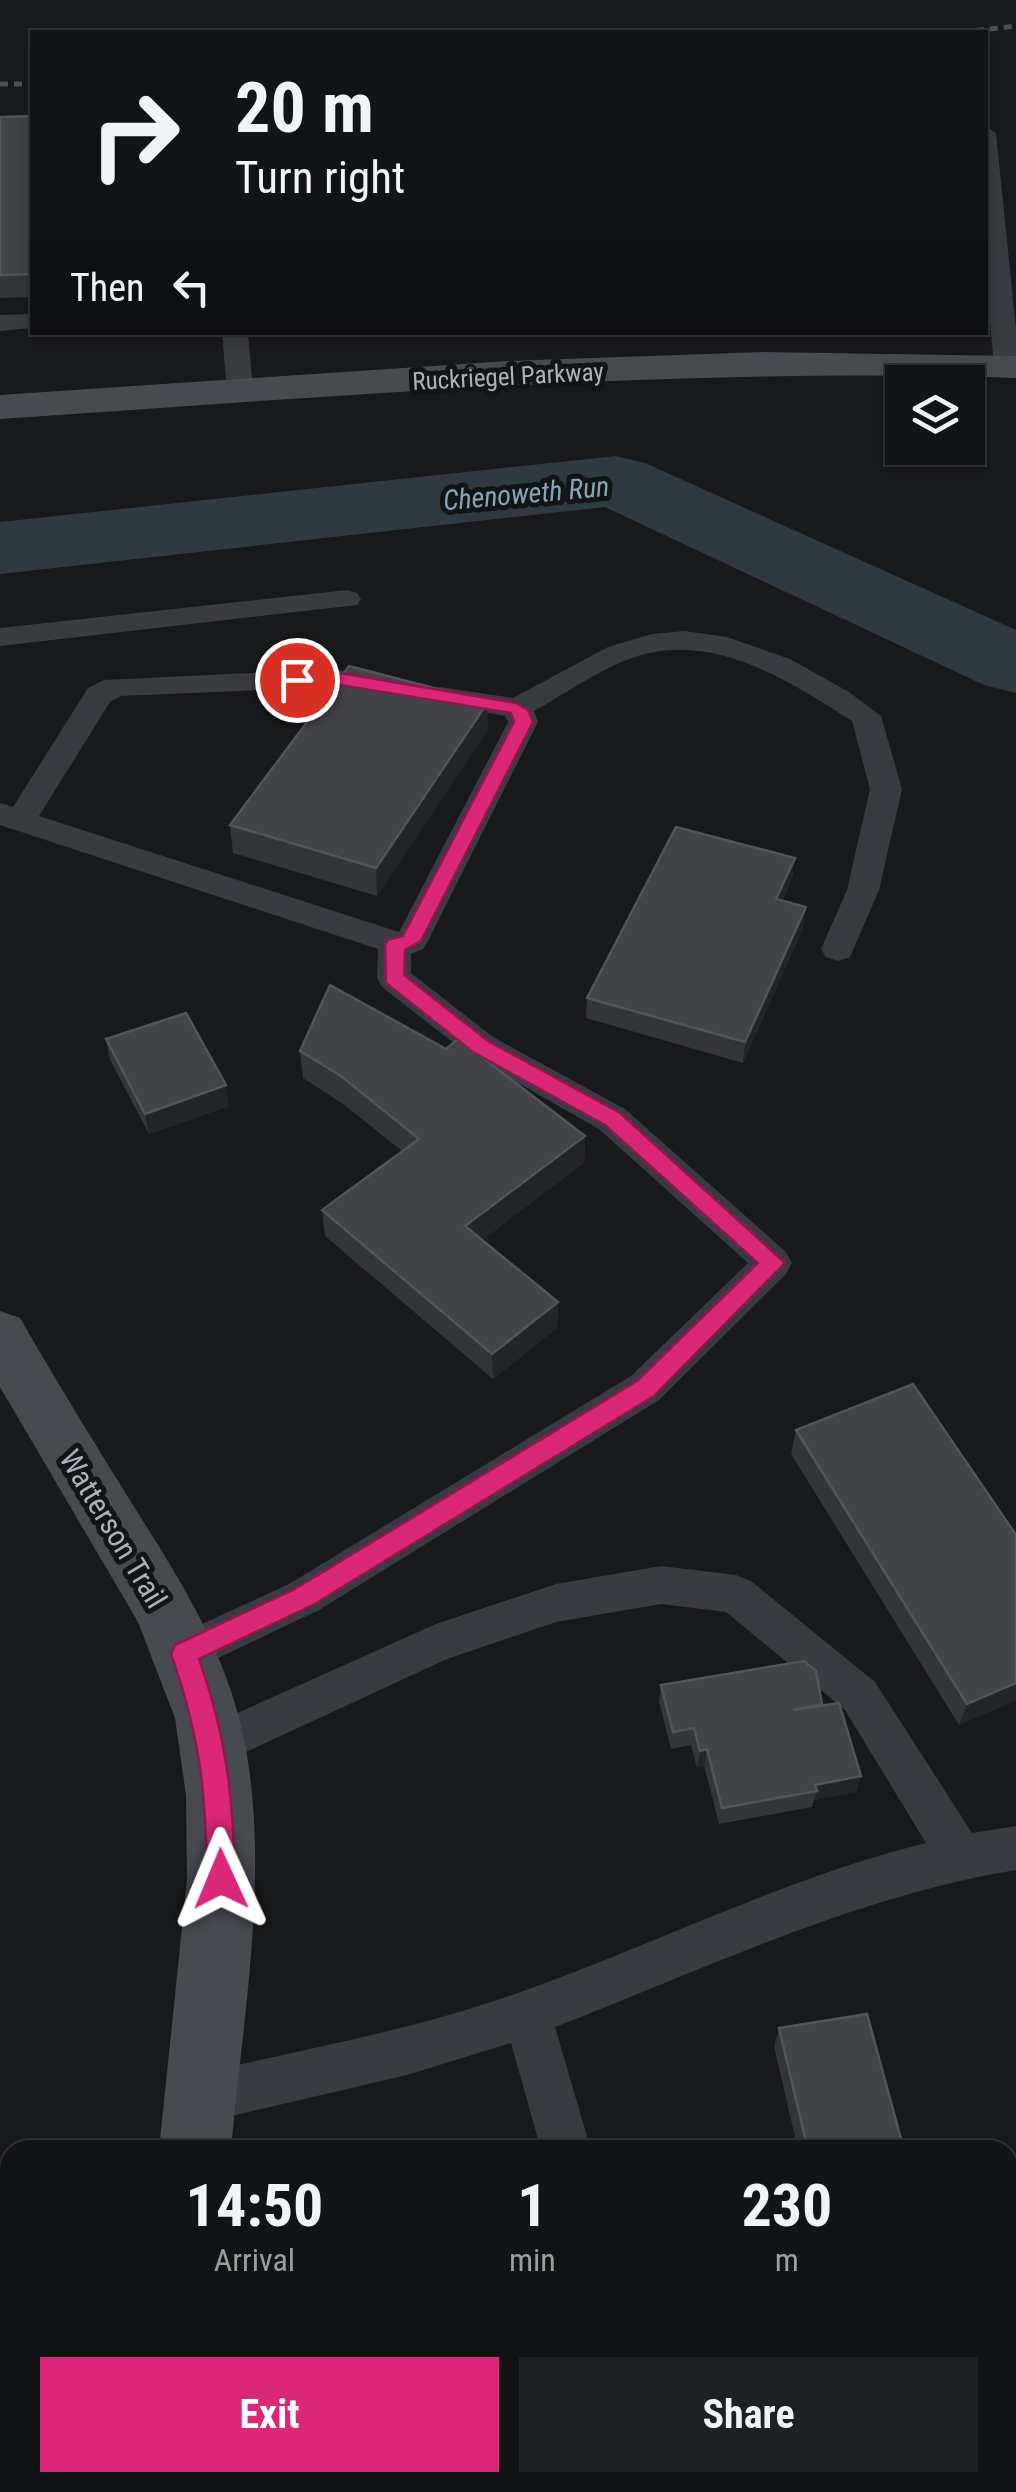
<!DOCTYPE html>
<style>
:root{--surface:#121314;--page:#1f2022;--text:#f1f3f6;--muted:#9c9ea0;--line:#313234;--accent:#db2777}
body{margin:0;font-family:"Roboto Condensed",sans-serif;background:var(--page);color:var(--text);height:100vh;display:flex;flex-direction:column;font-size:38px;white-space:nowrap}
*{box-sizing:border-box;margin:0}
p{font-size:32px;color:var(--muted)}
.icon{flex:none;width:55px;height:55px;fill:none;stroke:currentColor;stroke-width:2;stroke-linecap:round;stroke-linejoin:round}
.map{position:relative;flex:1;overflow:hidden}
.sheet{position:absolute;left:0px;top:2140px;width:1018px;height:352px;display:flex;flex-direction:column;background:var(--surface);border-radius:30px 30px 0 0;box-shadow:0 5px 15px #0003,0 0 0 2px var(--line)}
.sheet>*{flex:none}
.guide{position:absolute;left:30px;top:30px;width:958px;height:305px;border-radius:0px;box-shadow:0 5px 15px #0003,0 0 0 2px var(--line);background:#121314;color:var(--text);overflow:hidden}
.fabs{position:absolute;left:885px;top:365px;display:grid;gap:20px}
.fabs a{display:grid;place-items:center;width:100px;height:100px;border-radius:0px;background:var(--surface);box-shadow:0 5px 15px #0003,0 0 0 2px var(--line);font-size:50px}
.pin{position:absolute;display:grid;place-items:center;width:85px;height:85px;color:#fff;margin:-42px;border:5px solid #fff;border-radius:50%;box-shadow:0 2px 10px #0007}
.me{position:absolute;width:110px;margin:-55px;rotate:359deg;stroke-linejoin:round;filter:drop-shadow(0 0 8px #0008)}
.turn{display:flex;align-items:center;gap:35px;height:210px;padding:0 40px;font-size:45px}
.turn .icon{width:130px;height:130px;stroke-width:2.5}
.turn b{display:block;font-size:70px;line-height:85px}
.then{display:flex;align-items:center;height:95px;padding:0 40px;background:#0003;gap:20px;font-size:38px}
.eta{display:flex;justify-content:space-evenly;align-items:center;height:170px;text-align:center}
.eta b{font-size:60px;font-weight:700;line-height:70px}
.action{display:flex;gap:20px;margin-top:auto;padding:20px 40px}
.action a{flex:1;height:115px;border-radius:0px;background:var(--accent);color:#fff;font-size:40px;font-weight:700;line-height:115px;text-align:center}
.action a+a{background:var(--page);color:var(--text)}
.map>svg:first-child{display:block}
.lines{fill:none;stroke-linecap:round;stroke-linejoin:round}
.river{fill:#2d3b40;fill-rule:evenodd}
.lane{fill:#393b40;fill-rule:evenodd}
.secondary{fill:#474b50;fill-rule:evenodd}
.rail{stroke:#4c5055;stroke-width:5;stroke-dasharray:8 6;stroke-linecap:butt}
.wall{fill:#343539}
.shaded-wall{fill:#232427}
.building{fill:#414347;stroke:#515459;stroke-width:2.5}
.route{fill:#db2777;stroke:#8e194d;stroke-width:2.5}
.labels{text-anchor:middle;stroke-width:10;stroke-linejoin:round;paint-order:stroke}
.far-street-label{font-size:25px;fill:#aab3bb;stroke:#131416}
.far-water-label{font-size:28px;font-style:italic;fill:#7fa9b7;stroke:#131416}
.street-label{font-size:30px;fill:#aab3bb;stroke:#131416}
</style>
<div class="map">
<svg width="1016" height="2492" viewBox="0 0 1016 2492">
<rect width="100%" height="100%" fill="#18191b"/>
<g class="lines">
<path class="river" d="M616,456L645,463L1016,630V693L984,685L605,507L0,574V522Z"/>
<path class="lane" d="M985,126L996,133L1016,329V372L1007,375L994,367L985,262Z
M32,314V328L0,331V315Z
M222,332H248L253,392L249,398L240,400L227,392Z
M347,590L357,593L361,599L357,605L0,646V628Z
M684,631L727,637L790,659L849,692L881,716L902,789L879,890L850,957L838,961L826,957L821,949L847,890L870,789L852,721C786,679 710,629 629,659C595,672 565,694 534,711L538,722L428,941L423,949L411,954V973L493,1037L625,1109L786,1252L792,1263L786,1274L659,1400L319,1610L199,1667L184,1672L169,1667L162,1653L169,1639L289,1584L631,1376L748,1263L599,1129L469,1055L382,987L377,978L378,949L0,825V803L13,807L88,688L104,680L333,669L397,680L401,687L397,694L386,696L333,687L121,696L110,702L39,816L399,932L508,722L505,716L429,703L425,696L429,689L440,687L513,698L608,647L652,634Z
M661,1566L736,1575L751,1581L875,1682L972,1833L1016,1826V1870C853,1897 708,1968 555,2027L591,2150H541L511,2043L407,2075L202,2123L185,2115L177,2098L185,2081L202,2073C311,2048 421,2028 526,1990C660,1942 788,1877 926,1843L845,1710L726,1612L661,1604L556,1622L447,1659L211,1768L195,1762L189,1747L195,1732L436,1624L556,1584Z
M477,2482H547L543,2492H473Z"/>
<path class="secondary" d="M763,352L1016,356V378C676,367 339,396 0,419V395L508,361Z
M0,1311L20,1318C54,1377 90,1436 126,1494C170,1564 218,1636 239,1718C274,1853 243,2012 231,2150H159L187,1879L186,1795L175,1718L138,1622L0,1387Z
M115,2482H195L194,2492H114Z"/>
<path class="rail" d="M962,32L1016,26
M0,84H32"/>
</g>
<path class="wall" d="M32,116V297L0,298V117Z
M488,702V730L377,896L233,853L230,825Z
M795,858L792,878L782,901L803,928L743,1063L586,1018L587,998Z
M106,1039L229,1106L149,1134L110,1060Z
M300,1051L585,1136L584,1163L482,1240L558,1302L557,1328L493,1379L325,1236L322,1210L402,1151L343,1104L303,1078Z
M796,1430L1016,1700L959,1725L791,1454Z
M661,1685L822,1705L861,1776L856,1792L814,1800L812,1807L719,1824L704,1766L697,1768L691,1745L671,1749L659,1702Z
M779,2028L904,2150H798L774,2046Z
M1008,2317L1016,2347V2431L1008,2433Z"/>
<path class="shaded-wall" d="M488,702V730L377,896L376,868Z
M795,858L792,878L773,920L776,899Z
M806,907L803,928L743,1063L745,1042Z
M226,1085L229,1106L149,1134L145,1114Z
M585,1136L584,1163L466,1253L465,1226Z
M558,1302L557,1328L493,1379L492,1354Z
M1016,1683V1700L959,1725L967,1704Z
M707,1749L704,1766L697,1768L700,1751Z
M861,1776L856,1792L814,1800L817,1791L815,1785Z"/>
<path class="building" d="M32,116V274L0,275V117Z
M349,666L488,702L376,868L230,825Z
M676,827L795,858L776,899L806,907L745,1042L587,998Z
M330,985L446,1049L458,1039L585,1136L465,1226L558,1302L492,1354L322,1210L419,1139L341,1076L300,1051Z
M186,1013L226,1085L145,1114L106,1039Z
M913,1384L1016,1535V1683L967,1704L796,1430Z
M804,1661L816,1671L822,1704L793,1710L839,1703L861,1776L815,1785L817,1791L722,1808L707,1749L700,1751L694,1728L673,1732L661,1685Z
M867,2014L904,2150H808L779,2028Z
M1008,2317L1016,2347V2422L1008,2423Z"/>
<path class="route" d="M334,672L516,703L528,710L533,722L421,941L405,950L404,975L488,1041L620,1113L785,1263L654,1396L313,1605L199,1659C227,1738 233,1796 235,1879L231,1889L221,1893L211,1889L207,1879C206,1791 200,1737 171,1654L175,1645L295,1589L637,1381L758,1263L605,1125L473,1052L386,983L385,945L388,940L403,936L514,722L511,713L334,684L297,685L288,680L297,674Z"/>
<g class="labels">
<g class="far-street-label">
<text transform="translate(508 376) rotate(-3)" y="9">Ruckriegel Parkway</text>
</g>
<g class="far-water-label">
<text transform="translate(526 493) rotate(-5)" y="10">Chenoweth Run</text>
</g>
<g class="street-label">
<text transform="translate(113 1529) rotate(59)" y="10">Watterson Trail</text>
</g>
</g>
</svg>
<div class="fabs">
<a><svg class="icon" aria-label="layers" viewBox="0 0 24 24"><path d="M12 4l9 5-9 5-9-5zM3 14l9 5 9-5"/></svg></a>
</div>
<div class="pin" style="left:297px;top:680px;background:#d93025"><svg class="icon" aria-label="arrive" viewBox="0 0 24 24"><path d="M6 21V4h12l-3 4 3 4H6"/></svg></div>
<svg class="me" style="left:221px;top:1879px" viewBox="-20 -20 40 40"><path d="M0-17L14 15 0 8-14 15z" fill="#db2777" stroke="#fff" stroke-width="4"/></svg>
<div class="guide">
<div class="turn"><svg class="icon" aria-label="right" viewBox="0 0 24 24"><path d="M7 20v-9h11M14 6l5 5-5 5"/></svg><div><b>20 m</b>Turn right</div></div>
<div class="then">Then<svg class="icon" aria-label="left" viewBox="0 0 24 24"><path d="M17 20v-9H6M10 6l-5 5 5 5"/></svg></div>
</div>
<section class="sheet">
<div class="eta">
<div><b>14:50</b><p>Arrival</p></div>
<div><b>1</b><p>min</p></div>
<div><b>230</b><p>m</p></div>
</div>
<div class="action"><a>Exit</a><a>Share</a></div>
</section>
</div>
